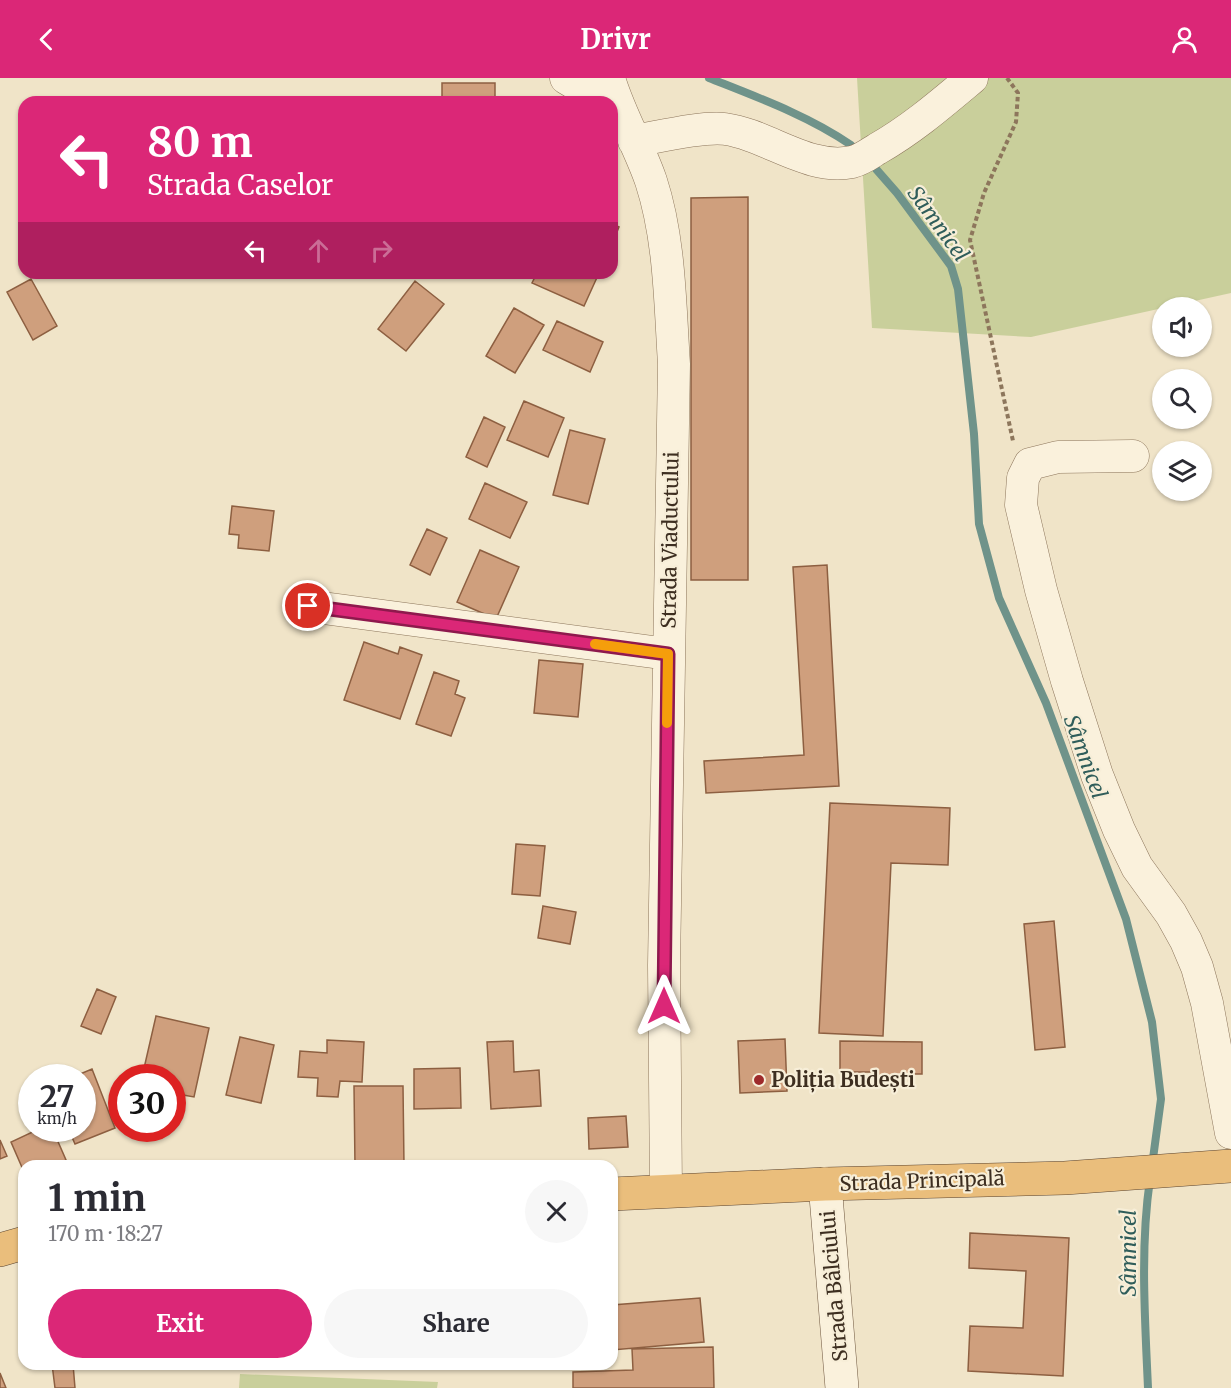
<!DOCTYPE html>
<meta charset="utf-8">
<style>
:root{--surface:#fff;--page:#f7f7f7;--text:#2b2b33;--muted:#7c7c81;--accent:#db2777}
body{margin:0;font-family:Merriweather,serif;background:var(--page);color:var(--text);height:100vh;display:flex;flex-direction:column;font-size:22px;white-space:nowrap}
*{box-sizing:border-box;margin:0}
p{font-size:20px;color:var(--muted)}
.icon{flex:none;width:33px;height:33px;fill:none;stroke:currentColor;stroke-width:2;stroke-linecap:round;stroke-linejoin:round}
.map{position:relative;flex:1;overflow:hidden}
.details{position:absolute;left:18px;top:1082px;width:600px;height:210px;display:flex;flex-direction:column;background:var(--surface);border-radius:18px;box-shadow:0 2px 4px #0004}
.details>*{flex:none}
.guide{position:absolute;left:18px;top:18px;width:600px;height:183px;border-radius:18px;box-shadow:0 2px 4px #0004;background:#db2777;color:#fff;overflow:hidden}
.fabs{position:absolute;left:1152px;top:219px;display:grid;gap:12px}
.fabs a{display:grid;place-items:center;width:60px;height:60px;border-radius:50%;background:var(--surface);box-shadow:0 2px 4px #0004;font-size:30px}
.speed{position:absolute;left:18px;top:986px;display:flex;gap:12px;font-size:30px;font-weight:700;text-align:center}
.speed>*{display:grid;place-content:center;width:78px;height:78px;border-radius:50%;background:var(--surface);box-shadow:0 2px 4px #0004;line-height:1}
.speed small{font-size:15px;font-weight:400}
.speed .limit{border:9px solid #d22;background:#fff;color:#111}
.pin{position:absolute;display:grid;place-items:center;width:51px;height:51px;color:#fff;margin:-26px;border:3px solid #fff;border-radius:50%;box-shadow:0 2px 6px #0007}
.me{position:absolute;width:66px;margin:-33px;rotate:0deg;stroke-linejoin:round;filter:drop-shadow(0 0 4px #0008)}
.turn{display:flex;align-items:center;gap:21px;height:126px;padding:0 30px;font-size:27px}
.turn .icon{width:78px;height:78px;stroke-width:2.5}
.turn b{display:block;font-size:42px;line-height:51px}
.lanes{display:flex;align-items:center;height:57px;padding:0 30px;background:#0003;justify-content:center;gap:30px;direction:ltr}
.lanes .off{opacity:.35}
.round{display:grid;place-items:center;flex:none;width:63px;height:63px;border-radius:32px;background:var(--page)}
.summary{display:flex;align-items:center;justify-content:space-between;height:102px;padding:0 30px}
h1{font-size:36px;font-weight:700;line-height:45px}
.cta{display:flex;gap:12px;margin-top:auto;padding:12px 30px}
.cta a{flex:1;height:69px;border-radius:36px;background:var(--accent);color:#fff;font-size:24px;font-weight:700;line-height:69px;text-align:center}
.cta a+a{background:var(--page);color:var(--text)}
header{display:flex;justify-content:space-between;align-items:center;height:78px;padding:0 30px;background:var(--accent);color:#fff;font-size:27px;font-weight:700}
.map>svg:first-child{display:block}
.green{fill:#c9cf9b}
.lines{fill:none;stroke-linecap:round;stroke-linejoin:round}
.stream{stroke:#6f938a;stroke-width:8}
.building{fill:#cf9f7d;stroke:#8d5f41;stroke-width:1.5}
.minor-casing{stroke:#8d765c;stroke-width:33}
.secondary-casing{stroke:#6f573f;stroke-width:34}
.trunk-casing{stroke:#5b4430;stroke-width:34}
.path{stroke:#8d765c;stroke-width:4;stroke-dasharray:4.5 3;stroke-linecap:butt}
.minor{stroke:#faf1dc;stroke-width:32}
.secondary{stroke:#faf1dc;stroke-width:33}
.trunk{stroke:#eabe7c;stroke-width:33}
.route-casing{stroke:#8e194d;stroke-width:15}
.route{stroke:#db2777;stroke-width:10}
.slow{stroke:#f59e0b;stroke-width:10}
.poi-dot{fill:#9e2a2b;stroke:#f7eed8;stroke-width:2}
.labels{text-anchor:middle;stroke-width:4.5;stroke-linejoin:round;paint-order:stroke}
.street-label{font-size:20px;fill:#3d2e20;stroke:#f7eed8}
.poi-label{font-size:20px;font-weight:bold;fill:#3d2e20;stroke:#f7eed8;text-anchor:start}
.water-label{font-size:21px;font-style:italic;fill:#2f5d5a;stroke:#f7eed8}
</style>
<header><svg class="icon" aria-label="back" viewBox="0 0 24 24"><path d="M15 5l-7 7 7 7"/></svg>Drivr<svg class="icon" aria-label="person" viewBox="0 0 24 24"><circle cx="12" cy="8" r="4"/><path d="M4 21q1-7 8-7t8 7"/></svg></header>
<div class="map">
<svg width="1231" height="1310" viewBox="0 0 1231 1310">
<rect width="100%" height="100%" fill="#f0e4c8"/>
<path class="green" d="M857,0H1231V215L1031,259L872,250Z
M240,1296L438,1304L437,1310H239Z"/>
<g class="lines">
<path class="stream" d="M709,0C757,19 809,38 851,67
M876,91L897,115L951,188L958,211L974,356L979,446L999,520L1046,625L1126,841L1152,944L1161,1021L1152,1088
M1148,1310C1145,1241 1140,1170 1150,1101"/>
</g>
<path class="building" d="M442,5H495V24H442Z
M748,119V502H691V120Z
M612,146L619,149L612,166Z
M537,195H599L584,228L532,205Z
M31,201L57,248L33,262L7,214Z
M415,203L444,226L406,273L378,251Z
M514,230L544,247L515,295L486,278Z
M557,243L603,264L590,294L543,272Z
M524,323L564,340L548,379L507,362Z
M484,339L505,349L487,389L466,379Z
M570,352L605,361L588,426L553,417Z
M485,405L527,424L510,460L469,441Z
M232,428L274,433L269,473L238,470L239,457L229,456Z
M427,451L447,460L430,497L410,487Z
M480,472L519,489L496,541L457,524Z
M827,487L839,708L706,715L704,683L804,677L793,489Z
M364,564L398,576L400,569L422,577L400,641L344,622Z
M539,582L583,586L578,639L534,635Z
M434,594L459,603L455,616L465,620L451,658L416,646Z
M830,725L950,730L948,787L891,785L883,958L819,955Z
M516,766L545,768L540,818L512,816Z
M543,828L576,834L570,866L538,860Z
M1054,843L1065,969L1035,972L1024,846Z
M97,911L116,919L101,956L81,948Z
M156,938L209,950L194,1019L172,1015V999H142Z
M240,959L274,967L261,1025L226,1017Z
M785,961L787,1013L740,1015L738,963Z
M327,962L364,964L362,1004L340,1003L338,1019L317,1018L318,1000L298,999L300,973L327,975Z
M513,963L514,994L539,992L541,1028L491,1031L487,964Z
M840,963L922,964V996H905V1005H871V994H840Z
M460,990L461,1030L414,1031V991Z
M92,991L115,1050L75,1066L68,1050H82V999H73Z
M354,1008H403L404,1088H355Z
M626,1038L628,1069L589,1071L588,1040Z
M41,1050H52L66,1082L54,1088H24V1094L11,1064Z
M0,1062L7,1078L0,1081Z
M970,1155L1069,1160L1063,1298L968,1293L970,1248L1023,1250L1026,1193L969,1190Z
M700,1220L704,1264L612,1272V1227Z
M713,1269L714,1310H573V1294L633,1292L632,1271Z
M52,1286H73L75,1310H55Z
M251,1286H277L276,1289L250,1288Z
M0,1295L6,1310H0Z"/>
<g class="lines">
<defs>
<path id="minor" d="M566,0L606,24
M609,0C619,35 639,68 651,103C670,161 670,226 674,286L664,887L666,1113
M634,63C658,59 702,48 725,51C768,57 808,93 852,84C861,82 869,76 877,71C912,51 941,26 972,0
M1133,378L1058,379L1030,386L1023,400L1021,427L1041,512L1067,603L1097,697L1119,752L1137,789L1171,836L1186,863L1197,889L1207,925L1231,1055
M308,528L668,576"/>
<path id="secondary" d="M825,1106L842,1310"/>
<path id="trunk" d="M612,1116L825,1106L1065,1100L1231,1088
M0,1172L24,1165"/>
</defs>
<use href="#minor" class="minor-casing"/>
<use href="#secondary" class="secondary-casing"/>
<use href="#trunk" class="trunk-casing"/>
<path class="path" d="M1007,0L1018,15L1016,44L984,115L970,162L1013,363"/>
<use href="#minor" class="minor"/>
<use href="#secondary" class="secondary"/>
<use href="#trunk" class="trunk"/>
</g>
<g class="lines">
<defs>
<path id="route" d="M308,528L668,576L664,928"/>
</defs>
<use href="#route" class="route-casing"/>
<use href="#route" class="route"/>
<path class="slow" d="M595,566L668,576L667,645"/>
</g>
<circle class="poi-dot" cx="759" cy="1002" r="6"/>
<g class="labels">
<g class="street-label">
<text transform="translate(670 462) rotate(-89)" y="7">Strada Viaductului</text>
<text transform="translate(922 1103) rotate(-2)" y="7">Strada Principală</text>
<text transform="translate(834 1208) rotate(-95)" y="7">Strada Bâlciului</text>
</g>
<g class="poi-label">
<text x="771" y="1009">Poliția Budești</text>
</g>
<g class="water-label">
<text transform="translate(938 146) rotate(54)" y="7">Sâmnicel</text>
<text transform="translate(1085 679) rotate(70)" y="7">Sâmnicel</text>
<text transform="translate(1129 1175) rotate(-90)" y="7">Sâmnicel</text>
</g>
</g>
</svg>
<div class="fabs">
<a><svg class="icon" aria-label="sound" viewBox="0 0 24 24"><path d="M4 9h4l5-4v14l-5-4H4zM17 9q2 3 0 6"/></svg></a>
<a><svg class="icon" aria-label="search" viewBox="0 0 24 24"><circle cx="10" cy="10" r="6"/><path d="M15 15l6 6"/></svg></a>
<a><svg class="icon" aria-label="layers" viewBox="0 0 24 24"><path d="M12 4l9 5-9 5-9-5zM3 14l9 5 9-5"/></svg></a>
</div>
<div class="speed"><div>27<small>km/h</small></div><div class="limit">30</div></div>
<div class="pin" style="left:308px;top:528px;background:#d93025"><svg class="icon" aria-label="arrive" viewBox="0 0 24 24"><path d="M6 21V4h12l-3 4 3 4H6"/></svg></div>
<svg class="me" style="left:664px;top:928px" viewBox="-20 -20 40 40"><path d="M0-17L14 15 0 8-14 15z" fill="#db2777" stroke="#fff" stroke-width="4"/></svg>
<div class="guide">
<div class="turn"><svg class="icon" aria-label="left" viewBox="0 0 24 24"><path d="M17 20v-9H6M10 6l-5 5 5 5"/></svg><div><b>80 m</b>Strada Caselor</div></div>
<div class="lanes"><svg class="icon" aria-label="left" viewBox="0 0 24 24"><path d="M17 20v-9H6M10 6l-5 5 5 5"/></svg><svg class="icon off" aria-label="ahead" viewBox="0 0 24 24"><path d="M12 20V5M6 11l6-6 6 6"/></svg><svg class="icon off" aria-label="right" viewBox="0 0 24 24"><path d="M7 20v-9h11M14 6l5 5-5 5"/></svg></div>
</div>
<section class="details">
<div class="summary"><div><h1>1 min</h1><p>170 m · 18:27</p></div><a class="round"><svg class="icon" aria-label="close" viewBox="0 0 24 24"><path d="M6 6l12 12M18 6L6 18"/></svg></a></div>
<div class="cta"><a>Exit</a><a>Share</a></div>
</section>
</div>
